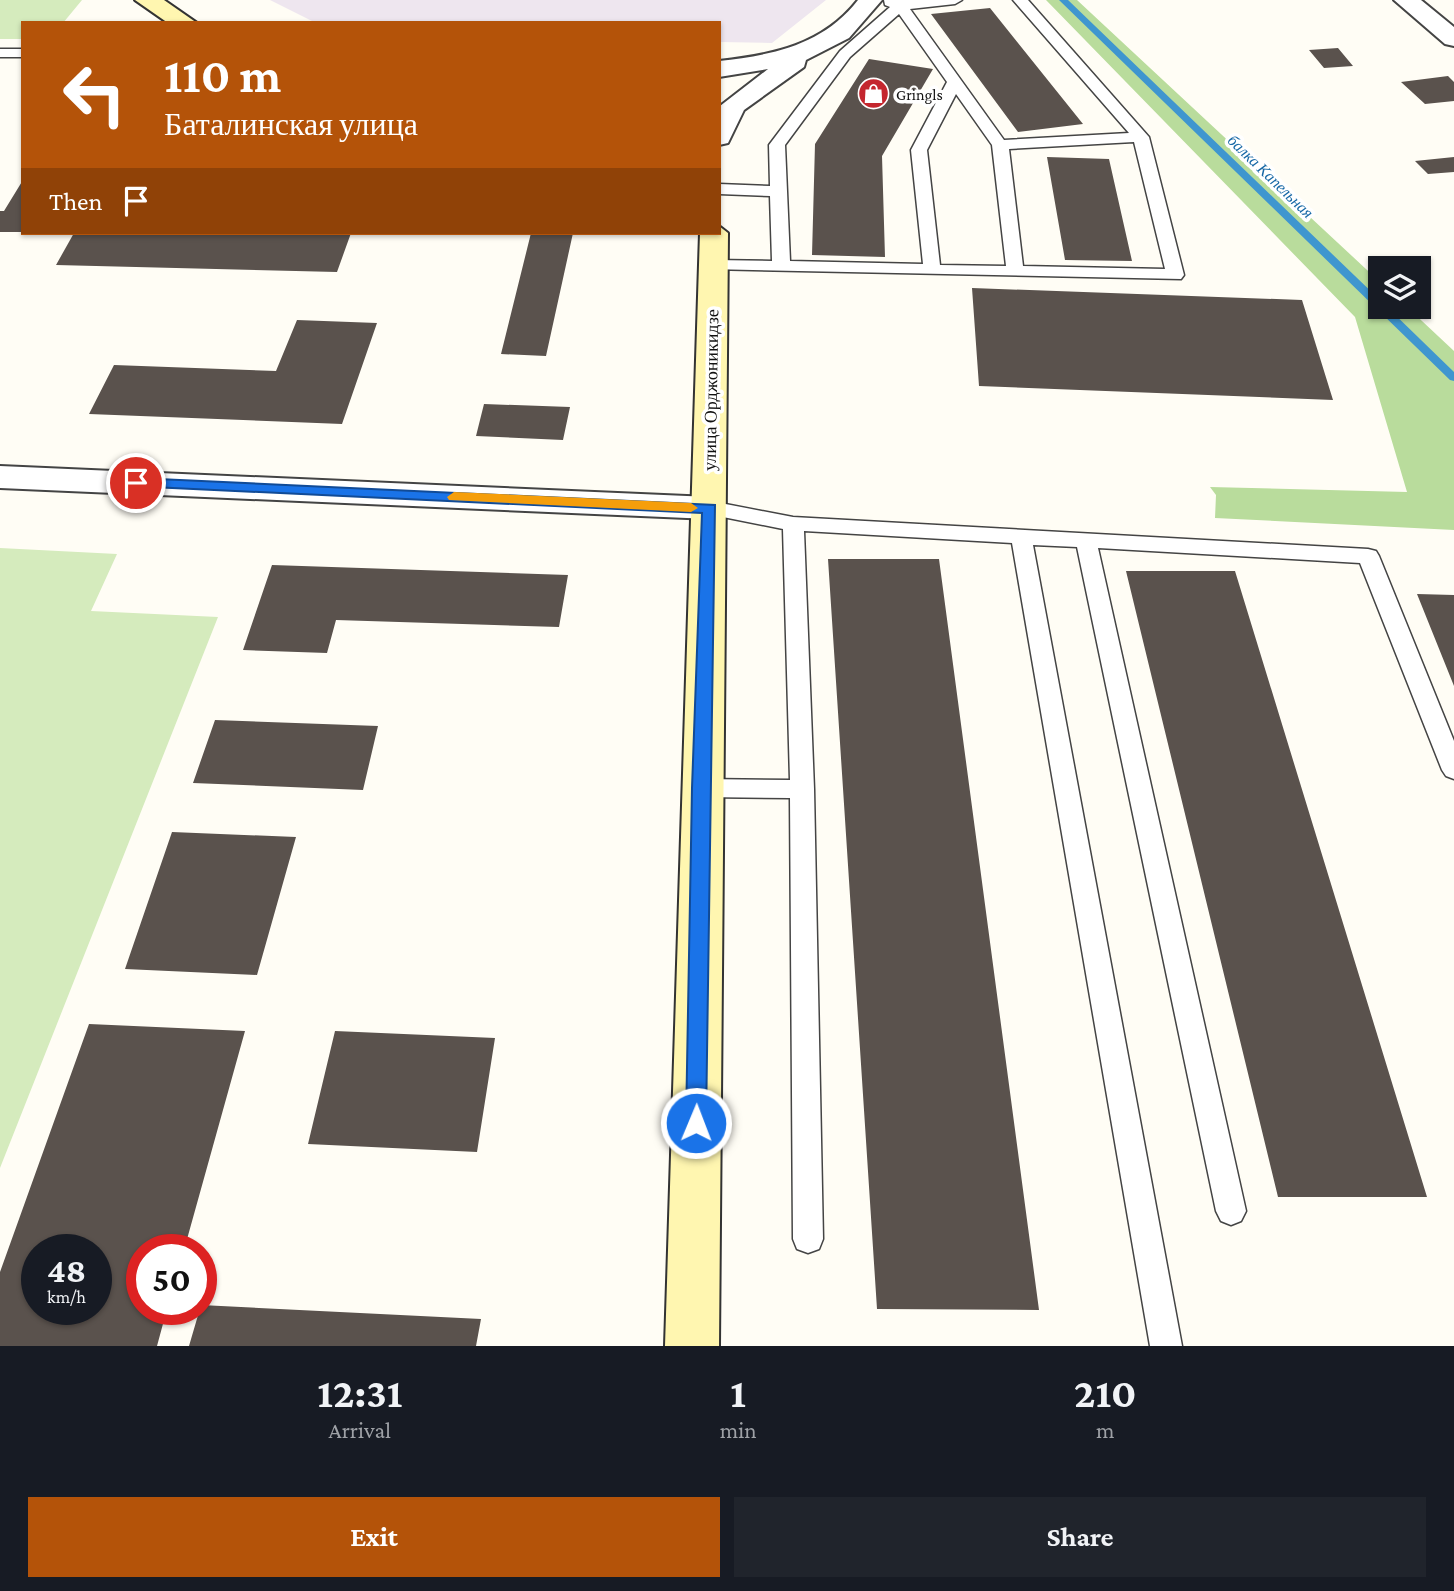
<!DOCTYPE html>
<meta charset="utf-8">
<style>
:root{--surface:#171b24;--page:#20242c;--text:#f1f3f6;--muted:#9ea1a6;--accent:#b45309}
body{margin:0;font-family:"Crimson Pro",serif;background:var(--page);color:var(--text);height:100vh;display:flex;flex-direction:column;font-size:26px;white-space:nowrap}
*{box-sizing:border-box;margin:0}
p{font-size:23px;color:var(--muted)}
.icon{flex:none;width:38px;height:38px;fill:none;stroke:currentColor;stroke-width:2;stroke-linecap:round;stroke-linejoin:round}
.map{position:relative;height:1346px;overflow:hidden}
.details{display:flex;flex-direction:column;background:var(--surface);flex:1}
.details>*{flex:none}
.top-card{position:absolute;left:21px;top:21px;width:700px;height:214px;border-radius:0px;box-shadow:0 2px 5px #0004;background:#b45309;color:#fff;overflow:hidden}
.tools{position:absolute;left:1368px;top:256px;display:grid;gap:14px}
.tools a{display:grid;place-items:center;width:63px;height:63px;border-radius:0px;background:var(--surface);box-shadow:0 2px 5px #0004;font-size:35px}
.speed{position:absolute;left:21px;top:1234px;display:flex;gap:14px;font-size:35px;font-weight:700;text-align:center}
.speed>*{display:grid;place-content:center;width:91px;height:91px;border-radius:50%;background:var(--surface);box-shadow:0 2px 5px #0004;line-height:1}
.speed small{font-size:18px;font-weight:400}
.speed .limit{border:10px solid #d22;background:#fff;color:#111}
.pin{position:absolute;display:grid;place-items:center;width:60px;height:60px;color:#fff;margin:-30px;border:4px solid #fff;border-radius:50%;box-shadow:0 2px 7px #0007}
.me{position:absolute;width:77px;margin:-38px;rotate:1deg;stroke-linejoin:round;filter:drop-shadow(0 0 5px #0008)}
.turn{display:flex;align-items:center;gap:24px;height:147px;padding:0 28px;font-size:32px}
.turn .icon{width:91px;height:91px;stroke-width:2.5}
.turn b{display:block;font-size:49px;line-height:60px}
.then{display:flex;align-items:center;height:66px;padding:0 28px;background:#0003;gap:14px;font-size:26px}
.eta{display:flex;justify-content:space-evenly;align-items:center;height:119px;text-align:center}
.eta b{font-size:42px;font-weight:700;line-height:49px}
.button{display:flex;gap:14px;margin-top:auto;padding:14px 28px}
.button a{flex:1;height:80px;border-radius:0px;background:var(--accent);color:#fff;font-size:28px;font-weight:700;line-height:80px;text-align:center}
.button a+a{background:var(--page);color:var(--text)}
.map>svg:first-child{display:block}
.industrial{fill:#eee6ef}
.green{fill:#d5ebbd}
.forest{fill:#b9dc9c}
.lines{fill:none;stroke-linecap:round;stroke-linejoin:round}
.stream{fill:#3f96cf;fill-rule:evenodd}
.building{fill:#5a524d;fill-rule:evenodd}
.service-casing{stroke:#444;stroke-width:3}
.minor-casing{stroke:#444;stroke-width:4}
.tertiary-casing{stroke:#444;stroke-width:4}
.secondary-casing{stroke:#333;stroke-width:4}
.service{fill:#fff;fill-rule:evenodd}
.minor{fill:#fff;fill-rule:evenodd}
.tertiary{fill:#fff;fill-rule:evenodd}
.secondary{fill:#fff6b0;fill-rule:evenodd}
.route{fill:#1a73e8;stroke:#114b97;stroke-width:2}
.slow{fill:#f59e0b}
.labels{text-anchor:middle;stroke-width:7;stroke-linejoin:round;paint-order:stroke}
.far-poi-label{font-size:16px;fill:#111;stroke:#fff;text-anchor:start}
.far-water-label{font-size:16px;font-style:italic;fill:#1768a6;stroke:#fff}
.street-label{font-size:18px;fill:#111;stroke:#fff}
</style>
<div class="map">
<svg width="1454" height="1346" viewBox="0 0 1454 1346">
<rect width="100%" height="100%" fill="#fffdf5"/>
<path class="industrial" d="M270,0H826L772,43L719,42V23H316Z"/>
<path class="green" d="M0,0H82L63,23H23V39H0Z
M0,548L117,554L91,611L218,617L0,1168Z"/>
<path class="forest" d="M1046,0H1077L1381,283V306H1406L1454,351V530L1215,518L1216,495L1210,487L1407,492L1355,317Z"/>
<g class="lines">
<path class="stream" d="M1059,0H1068L1381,301V306H1386L1454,372V381L1450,380Z"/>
</g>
<path class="building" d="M990,8L1083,124L1018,132L931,14Z
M1338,48L1353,66L1324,68L1309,50Z
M869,59L933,69L882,156L885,257L812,255L815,144Z
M1448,76L1454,82V101L1425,104L1401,82Z
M1047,157L1109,159L1132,261L1065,260Z
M1454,157V172L1428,174L1415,161Z
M23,180V232H0V211H4Z
M74,233H351L337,272L56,265Z
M531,233H573L546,356L501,354Z
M972,288L1302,300L1333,400L979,386Z
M297,320L377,323L342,424L89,414L114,365L276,371Z
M484,404L570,407L563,440L476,436Z
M828,559H939L1039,1310L877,1309Z
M272,565L568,575L559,627L336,620L327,653L243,650Z
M1126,571H1235L1427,1197H1278Z
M1417,594L1454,595V686Z
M215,720L378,726L363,790L193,783Z
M172,832L296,837L257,975L125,969Z
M89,1024L245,1031L184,1250H142V1309H167L157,1346H0V1272ZM37,1250H96V1309H37Z
M335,1031L495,1038L477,1152L308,1144Z
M201,1305L481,1319L476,1346H189Z"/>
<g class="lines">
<defs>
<path id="service" d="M884,0H962L955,4L910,9L1004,140L1129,133L1013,0H1028L1149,137L1184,275L1181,279L708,269L705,265L708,261L714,260L772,261L770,196L719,194V184L770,186L769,145L840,51L890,7L885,5ZM899,14L947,82L911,150L923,264L790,261L785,145L850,57ZM956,94L992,145L1006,266L940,265L927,150ZM1134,142L1165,269L1023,266L1009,149Z
M0,49H23V57H0Z
M710,501L793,517L1368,549L1376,551L1379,556L1454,741V779L1446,776L1442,770L1360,563L1098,548L1246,1211L1241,1221L1231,1225L1221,1221L1216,1211L1077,547L1033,545L1182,1346H1150L1012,543L804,531L814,789L823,1239L819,1249L808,1253L797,1249L793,1239L790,798L701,797L692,795L689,788L692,781L701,779L790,780L783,529L703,513L700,508L703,503Z"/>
<path id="minor" d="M1394,0H1421L1454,27V46L1445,44Z
M0,466L710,497L722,500L727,508L722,516L710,519L0,488Z"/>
<path id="tertiary" d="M858,0H882L849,38L806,60L804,67L744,110L728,143L719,145L720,106L768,69L719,77V61C773,55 823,45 858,0Z"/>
<path id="secondary" d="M135,0H164L197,23H168Z
M719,226L728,233L719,1346H665L700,233H719Z"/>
</defs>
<use href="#service" class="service-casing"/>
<use href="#minor" class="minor-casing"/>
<use href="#tertiary" class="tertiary-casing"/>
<use href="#secondary" class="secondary-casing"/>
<use href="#service" class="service"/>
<use href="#minor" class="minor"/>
<use href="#tertiary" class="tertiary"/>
<use href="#secondary" class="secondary"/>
</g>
<path class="route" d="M136,478L715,505L706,1123L703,1129L696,1132L689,1129L686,1123L692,788L702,513L131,486V480Z"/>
<path class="slow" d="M454,492L691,503L698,508L691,512L449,500L447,497Z"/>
<defs>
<symbol id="shop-disc" viewBox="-11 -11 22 22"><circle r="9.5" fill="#c4262e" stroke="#fff"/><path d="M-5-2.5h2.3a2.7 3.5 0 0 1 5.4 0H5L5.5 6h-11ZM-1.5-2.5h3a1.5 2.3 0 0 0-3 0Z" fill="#fff"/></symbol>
</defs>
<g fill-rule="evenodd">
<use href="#shop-disc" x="856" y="76" width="35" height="35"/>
</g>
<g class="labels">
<g class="far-poi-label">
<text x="896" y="100">Gringls</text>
</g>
<g class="far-water-label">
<text transform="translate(1271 176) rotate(44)" y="6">балка Капельная</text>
</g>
<g class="street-label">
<text transform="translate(711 390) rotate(-89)" y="6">улица Орджоникидзе</text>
</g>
</g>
</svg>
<div class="tools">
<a><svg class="icon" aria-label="layers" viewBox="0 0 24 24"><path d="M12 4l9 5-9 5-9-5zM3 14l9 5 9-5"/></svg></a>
</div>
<div class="speed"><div>48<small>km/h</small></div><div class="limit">50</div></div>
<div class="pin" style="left:136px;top:483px;background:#d93025"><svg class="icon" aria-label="arrive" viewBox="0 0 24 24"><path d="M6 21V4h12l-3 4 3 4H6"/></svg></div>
<svg class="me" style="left:696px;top:1123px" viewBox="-20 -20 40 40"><circle r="17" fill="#1a73e8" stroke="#fff" stroke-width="3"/><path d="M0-11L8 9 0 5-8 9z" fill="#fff"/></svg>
<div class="top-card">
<div class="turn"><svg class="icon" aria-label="left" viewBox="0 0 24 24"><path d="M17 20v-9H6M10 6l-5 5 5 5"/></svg><div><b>110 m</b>Баталинская улица</div></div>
<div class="then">Then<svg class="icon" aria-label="arrive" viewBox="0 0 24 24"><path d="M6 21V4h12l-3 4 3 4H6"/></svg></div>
</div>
</div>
<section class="details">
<div class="eta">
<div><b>12:31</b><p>Arrival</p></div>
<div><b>1</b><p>min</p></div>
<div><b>210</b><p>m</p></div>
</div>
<div class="button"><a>Exit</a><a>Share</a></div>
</section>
